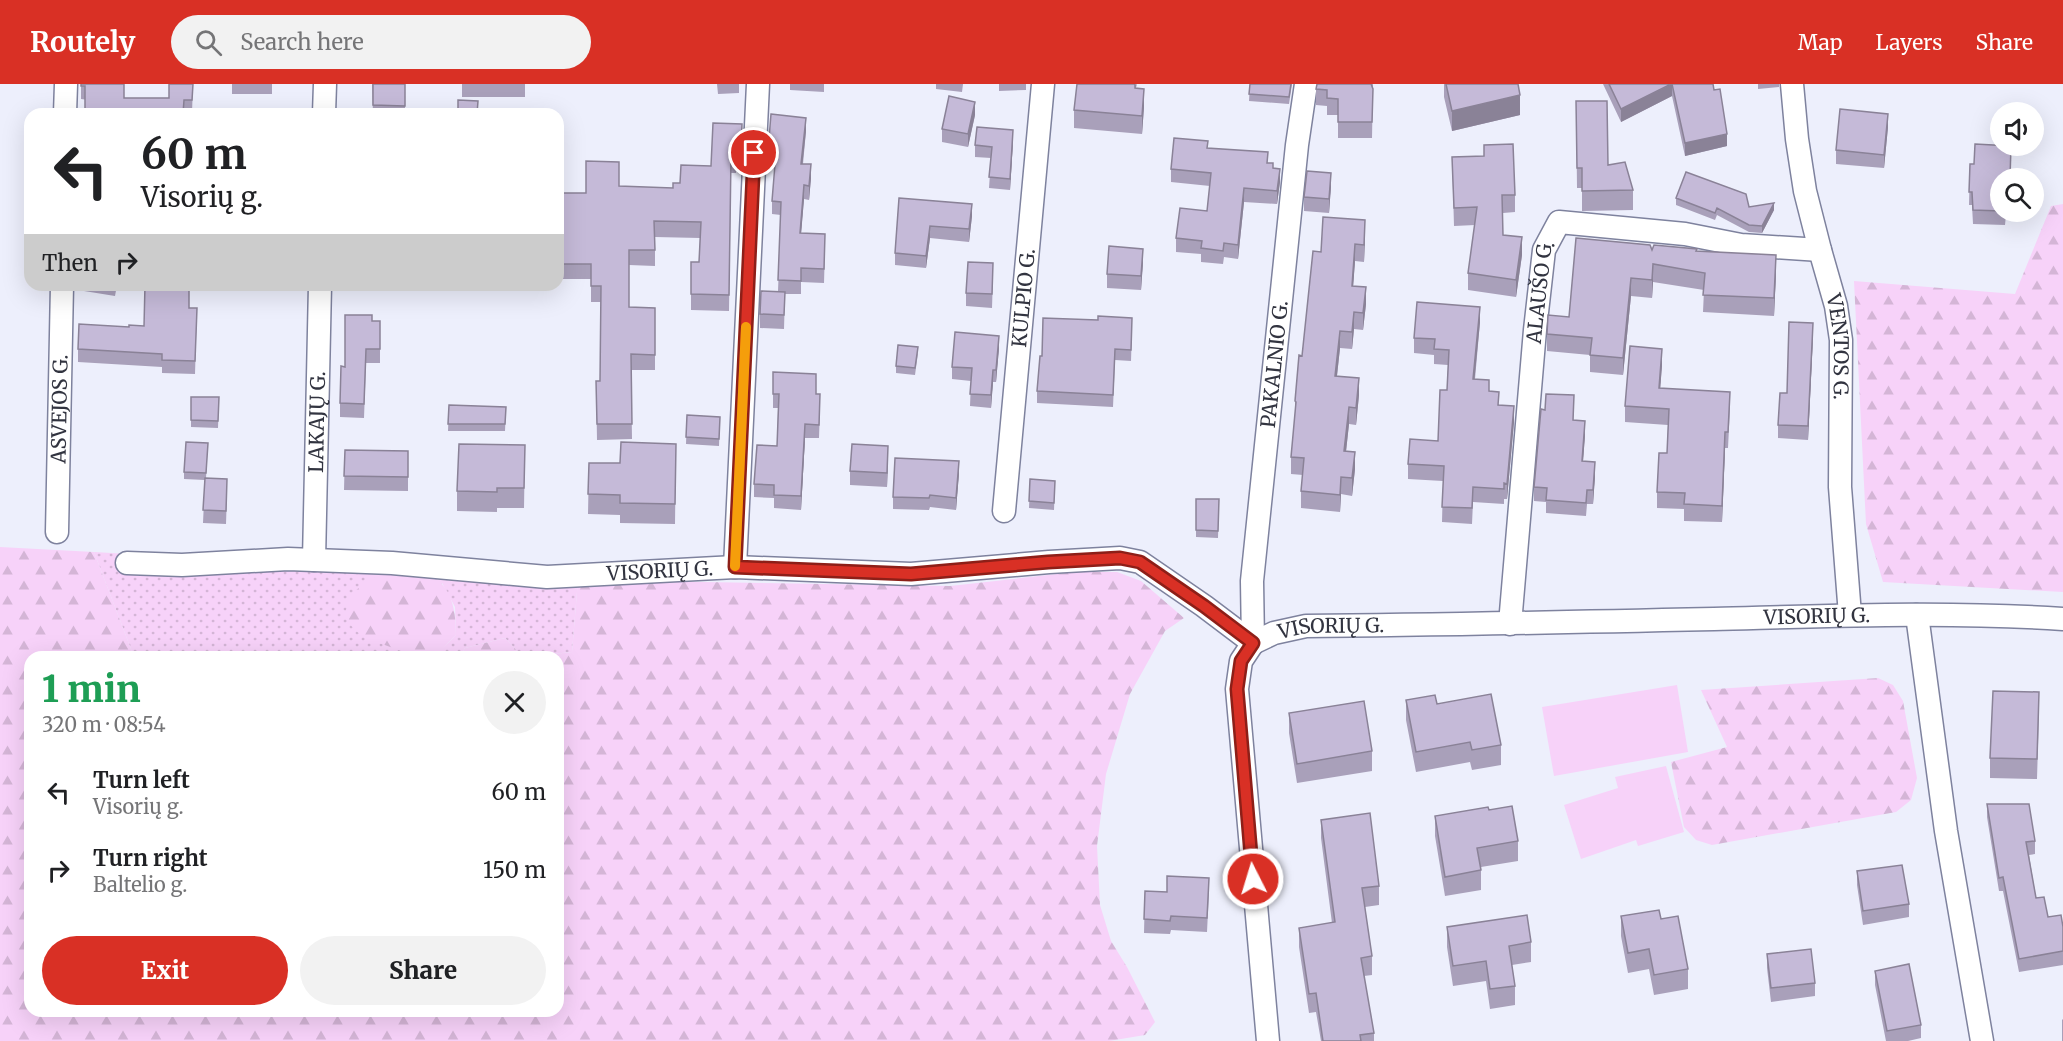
<!DOCTYPE html>
<meta charset="utf-8">
<style>
:root{--surface:#fff;--page:#f2f2f2;--text:#202124;--muted:#757577;--accent:#d93025}
body{margin:0;font-family:Merriweather,serif;background:var(--page);color:var(--text);height:100vh;display:flex;flex-direction:column;font-size:22px;white-space:nowrap}
*{box-sizing:border-box;margin:0}
p{font-size:20px;color:var(--muted)}
.icon{flex:none;width:33px;height:33px;fill:none;stroke:currentColor;stroke-width:2;stroke-linecap:round;stroke-linejoin:round}
.map{position:relative;flex:1;overflow:hidden}
.panel{position:absolute;left:24px;top:567px;width:540px;height:366px;display:flex;flex-direction:column;background:var(--surface);border-radius:18px;box-shadow:0 6px 24px #0002}
.panel>*{flex:none}
.top-card{position:absolute;left:24px;top:24px;width:540px;height:183px;border-radius:18px;box-shadow:0 6px 24px #0002;background:#fff;color:var(--text);overflow:hidden}
.tools{position:absolute;left:1990px;top:18px;display:grid;gap:12px}
.tools a{display:grid;place-items:center;width:54px;height:54px;border-radius:50%;background:var(--surface);box-shadow:0 6px 24px #0002;font-size:30px}
.pin{position:absolute;display:grid;place-items:center;width:51px;height:51px;color:#fff;margin:-26px;border:3px solid #fff;border-radius:50%;box-shadow:0 2px 6px #0007}
.me{position:absolute;width:66px;margin:-33px;rotate:355deg;stroke-linejoin:round;filter:drop-shadow(0 0 4px #0008)}
.turn{display:flex;align-items:center;gap:21px;height:126px;padding:0 18px;font-size:27px}
.turn .icon{width:78px;height:78px;stroke-width:2.5}
.turn b{display:block;font-size:42px;line-height:51px}
.then{display:flex;align-items:center;height:57px;padding:0 18px;background:#0003;gap:12px;font-size:22px}
.round{display:grid;place-items:center;flex:none;width:63px;height:63px;border-radius:32px;background:var(--page)}
.summary{display:flex;align-items:center;justify-content:space-between;height:102px;padding:0 18px}
h1{font-size:36px;font-weight:800;line-height:45px;color:#1e9e55}
.button{display:flex;gap:12px;margin-top:auto;padding:12px 18px}
.button a{flex:1;height:69px;border-radius:36px;background:var(--accent);color:#fff;font-size:24px;font-weight:800;line-height:69px;text-align:center}
.button a+a{background:var(--page);color:var(--text)}
ul{padding:0;list-style:none}
li{display:flex;align-items:center;gap:18px;height:78px;padding:0 18px}
li div{flex:1}
li b{display:block;font-size:22px}
li em{font-style:normal}
header{display:flex;align-items:center;gap:36px;box-sizing:border-box;height:84px;padding:0 30px;background:var(--accent);color:#fff}
header strong{font-size:28px}
nav{display:flex;gap:33px;margin-inline-start:auto;font-size:21px}
.search{width:420px;height:54px;background:var(--page);display:flex;align-items:center;gap:15px;box-sizing:border-box;padding:0 21px;border-radius:33px;color:var(--muted);font-size:22px}
.map>svg:first-child{display:block}
.grass{fill:url(#grass-dots);fill-rule:evenodd}
.forest{fill:url(#forest-firs)}
.park{fill:#f7d2f9}
.lines{fill:none;stroke-linecap:round;stroke-linejoin:round}
.street-casing{stroke:#7e829e;stroke-width:25}
.street{stroke:#fff;stroke-width:22}
.wall{fill:#a9a0ba}
.shaded-wall{fill:#8a8297}
.building{fill:#c5bad8;stroke:#8a8297;stroke-width:1.5}
.route-casing{stroke:#8d1f18;stroke-width:15}
.route{stroke:#d93025;stroke-width:10}
.slow{stroke:#f59e0b;stroke-width:10}
.labels{text-anchor:middle;stroke-width:4.5;stroke-linejoin:round;paint-order:stroke}
.street-label{font-size:20px;fill:#323440;stroke:#fff}
</style>
<header>
<strong>Routely</strong>
<div class="search"><svg class="icon" aria-label="search" viewBox="0 0 24 24"><circle cx="10" cy="10" r="6"/><path d="M15 15l6 6"/></svg>Search here</div>
<nav><a>Map</a><a>Layers</a><a>Share</a></nav>
</header>
<div class="map">
<svg width="2063" height="957" viewBox="0 0 2063 957">
<defs>
<pattern id="grass-dots" width="8" height="8" patternUnits="userSpaceOnUse" patternTransform="scale(1.5)"><rect width="8" height="8" fill="#f7d2f9"/><path d="M2 2h.1M6 6h.1" fill="none" stroke="#d4b5d6" stroke-width="1.8" stroke-linecap="round"/></pattern>
<pattern id="forest-firs" width="22" height="20" patternUnits="userSpaceOnUse" patternTransform="scale(1.5)"><rect width="22" height="20" fill="#f7d2f9"/><path d="M5 1l3.5 6h-7zM16 11l3.5 6h-7z" fill="#d4b5d6"/></pattern>
</defs>
<rect width="100%" height="100%" fill="#edeffc"/>
<path class="grass" d="M94,468L578,496L572,568L523,573L505,554L465,564L459,573H134ZM442,499L455,523L456,551C438,570 436,570 410,570Z"/>
<path class="forest" d="M2063,120V508L1883,498L1866,440L1854,197L2015,210L2051,122Z
M0,463L94,468L134,573H30V927H558V573H526L572,568L578,496L950,502L1075,488H1117L1141,497L1184,534L1165,547L1130,610L1106,690L1097,762L1100,821L1111,857L1127,883L1155,938L1145,951L1109,957H0Z
M386,488C400,490 416,489 428,492C453,499 456,530 456,551L440,567L429,570H410L365,554L355,546L348,538L346,526L351,511L366,497Z
M505,554L523,573H459L465,564Z
M1878,594L1893,601L1903,617L1917,694L1911,716L1896,728L1712,761L1696,756L1684,743L1671,678L1727,663L1701,606Z"/>
<path class="park" d="M1677,601L1688,668L1554,692L1542,623Z
M1666,682L1684,748L1638,762L1636,756L1581,775L1564,721L1618,704L1615,693Z"/>
<g class="lines">
<defs>
<g id="street">
<path id="s1" d="M1792,0L1797,55L1805,107L1820,166L1836,222L1841,256L1840,403L1850,531"/>
<path d="M65,30L66,0"/>
<path d="M324,30L325,0"/>
<path id="s2" d="M1004,427L1043,0"/>
<path id="s3" d="M57,448L62,201"/>
<path id="s4" d="M314,476L320,201"/>
<path id="s5" d="M127,479L182,481L288,475L392,479L547,493L735,483L911,490L1049,478L1120,474L1140,478L1204,522L1253,559"/>
<path d="M735,483L758,0"/>
<path d="M1917,531L1946,747L1982,957"/>
<path id="s6" d="M1510,540L1535,246L1544,166L1559,138L1685,150L1741,161L1820,166"/>
<path id="s7" d="M1253,559L1274,549L1306,542C1442,541 1578,538 1714,535C1830,532 1947,527 2063,535"/>
<path id="s8" d="M1253,559L1252,497L1297,61L1306,0"/>
<path d="M1253,559L1241,577L1237,605L1268,957"/>
</g>
</defs>
<use href="#street" class="street-casing"/>
<use href="#street" class="street"/>
</g>
<path class="wall" d="M81,0L124,14H169L193,0L192,29H184L81,15Z
M232,0H272V10H232Z
M372,0H405V30H373Z
M462,0H525V13H462Z
M717,0H739V9L718,10Z
M790,0H824V8L790,6Z
M936,0H963L962,8L936,5Z
M999,0H1026V6L999,7Z
M1137,0L1136,4L1144,23L1142,50L1074,44V26Z
M1250,0H1292L1289,20L1249,17Z
M1373,0L1372,54H1338V31H1327V22L1316,21V5Z
M1444,0H1518L1520,31L1452,47L1444,13Z
M1603,0H1713L1727,62L1685,72L1672,12L1621,38Z
M1758,0H1779V3L1758,5Z
M1576,17L1608,81L1633,106V126L1582,127V104H1577Z
M975,31L968,63L942,58V45Z
M29,42H30V85H28Z
M1888,43L1884,84L1836,80V66Z
M806,47L803,80L811,94L809,116L804,115L801,149L825,164L824,199L801,198V210H785L784,245L760,244V230L778,207L781,131L772,130V117L775,81L768,80V67Z
M742,56L741,77H736V89H731L729,227L691,226V178H699L700,154L655,153V182L629,181V223L655,224V286H631L632,355L597,356L596,297H600L601,218H591V195H558V109H586L619,102L673,104L711,82Z
M1013,57L1010,106L989,104L991,74L975,73V61Z
M1484,61L1515,111V128L1503,129V151L1522,171L1516,213L1468,206V189L1475,141L1454,142L1452,73L1484,72Z
M1208,64L1268,79L1273,84L1280,98L1277,120L1244,118L1238,175L1224,173L1223,180L1201,178V170L1176,168V154L1207,127L1210,102L1171,98V85Z
M1970,80L2001,128H2009V131H2006L2005,141L1973,140L1972,121H1969Z
M1331,102L1329,129L1304,127V113Z
M899,114L972,132L969,158L930,154L926,184L895,181V169Z
M1676,114L1749,123L1774,126L1762,149L1749,148L1717,131L1715,136L1676,121Z
M27,126H30V156H27Z
M1365,153L1364,178L1355,177L1353,202L1366,220L1363,246L1354,245L1352,265L1340,264L1337,292L1359,311L1356,341L1349,340L1346,368L1355,385L1352,412L1341,410L1340,428L1301,424V407L1303,391L1291,390V373L1295,334V317L1302,272L1321,168Z
M1652,166L1697,167L1776,189L1774,232L1703,228L1704,206L1653,198L1652,214L1631,212L1623,291L1590,288V271L1547,267V250Z
M1143,178L1141,206L1107,204V190Z
M993,193L992,224L966,222V209Z
M84,201H117L115,212L84,207Z
M452,201H486V206H452Z
M189,224H197L195,290L162,289V283L78,278V265L129,243L144,242Z
M1098,236L1132,245L1131,277L1115,276L1113,323L1037,319V307L1042,272Z
M372,237H380V279H366L364,334L340,333V319Z
M1480,238L1475,295L1489,307L1499,321L1514,338L1507,415H1504V420L1473,418L1472,440L1442,438L1443,397L1408,395V380L1438,357L1447,306L1448,281L1434,280V271L1414,269V254Z
M1813,252L1808,356L1778,354V341L1787,309Z
M999,264L996,298H993L991,324L970,322L971,297L952,295V283Z
M918,269L915,291L896,289V282Z
M1662,281L1660,305L1730,324L1728,364H1725L1722,438L1684,437V425L1657,424V408L1667,369L1668,341L1625,338V322Z
M773,288L816,310L820,324L819,354H805L801,426L774,424V414L754,413V400L777,362L778,324H773Z
M191,313H219L218,344L191,343Z
M449,321L506,323L505,347H448Z
M1574,325L1573,337L1585,351L1583,377L1595,392L1593,420H1587L1586,432L1546,429V418L1534,417V403Z
M687,331L720,333L719,362L686,360Z
M208,359L206,394L227,409L226,440L203,439L205,396L184,395V388Z
M676,360L675,440L620,439V431L588,430L589,379H620Z
M525,361L524,424H497V428L457,427V407Z
M345,366L408,367V407L344,406Z
M888,375L887,403L850,401V387Z
M959,389L956,426L930,423L929,426L893,425V413Z
M1030,395L1055,397L1054,426L1029,424Z
M1196,415H1219L1218,454L1196,453Z
M1406,616L1501,661V681L1472,686L1470,678L1416,688L1406,636Z
M2039,628L2037,695L1990,694V674Z
M1289,629L1372,667V687L1297,699L1289,649Z
M1987,720L2035,757V770L2029,771L2036,814L2048,833L2063,843V881L2019,888L2003,807H1999L1987,733Z
M1489,726L1518,757V777L1481,783V806L1445,812L1435,752V732Z
M1321,736L1379,802V821L1365,823L1372,872V891L1364,892L1374,949V957H1321L1316,928L1309,929L1299,863V844L1332,839L1321,754Z
M1857,787L1909,820V833L1863,841L1857,801Z
M1145,807L1167,808L1209,807L1207,848L1171,846L1170,850L1144,849Z
M1621,832L1661,835L1688,885V905L1654,911L1649,885L1628,889L1621,852Z
M1447,843L1531,858V878L1512,881L1515,902V921L1490,925L1486,897L1453,902L1447,863Z
M1767,870L1815,899V912L1771,918L1767,884Z
M1875,887L1921,941V954L1908,957H1886L1875,901Z
M2063,935V957H2062V936Z"/>
<path class="shaded-wall" d="M1672,0V12L1621,38V25Z
M1144,5V23L1142,50V32Z
M1520,11V31L1452,47V27Z
M975,18V31L968,63V50Z
M1888,30V43L1884,84V71Z
M806,34V47L801,93V80Z
M1013,46V57L1010,106V95Z
M1727,50V62L1685,72V59Z
M811,80V94L809,116V102Z
M1280,85V98L1277,120V107Z
M1331,89V102L1329,129V115Z
M804,101V115L800,163V149Z
M1244,104V118L1238,175V161Z
M1774,119V126L1762,149V142Z
M972,120V132L969,158V145Z
M1365,136V153L1364,178V161Z
M930,142V154L926,184V172Z
M1522,153V171L1516,213V196Z
M1355,160V177L1352,219V202Z
M1143,165V178L1141,206V192Z
M1776,171V189L1774,232V214Z
M1653,180V198L1652,214V196Z
M1631,194V212L1623,291V274Z
M1366,203V220L1363,246V229Z
M1480,223V238L1473,310V295Z
M1354,228V245L1352,265V248Z
M1813,239V252L1808,356V342Z
M1340,247V264L1335,309V292Z
M999,252V264L996,298V286Z
M1662,265V281L1659,321V304Z
M993,286V298L991,324V311Z
M1359,294V311L1356,341V324Z
M1514,322V338L1507,415V400Z
M1349,323V340L1344,385V367Z
M1585,337V351L1582,391V377Z
M805,340V354L801,426V412Z
M1725,348V364L1722,438V422Z
M888,362V375L887,403V389Z
M1355,368V385L1352,412V394Z
M959,377V389L956,426V414Z
M1595,378V392L1593,420V406Z
M1341,393V410L1340,428V411Z"/>
<path class="building" d="M81,0H124V14H169V0H193L192,16H184L183,30H85V2H81Z
M373,0H405V22L373,21Z
M1077,0H1135V4L1144,5L1142,32L1074,26Z
M1250,0H1291L1289,13L1249,10Z
M1317,0H1371L1373,5L1372,38H1338V15L1327,14V6L1316,5Z
M1446,0H1518L1520,11L1452,27Z
M1609,0H1671L1621,25Z
M1672,0H1713L1714,6L1720,5L1727,50L1685,59Z
M949,12L975,18L968,50L942,45Z
M458,16L478,17L477,30H458Z
M1576,17H1607L1608,81L1625,78L1633,106L1582,107V84H1577Z
M1840,25L1888,30L1884,71L1836,66Z
M771,30L806,34L801,80H811L809,102L804,101L800,149L825,150L824,185L801,184V197L778,196L781,118L772,117L776,68L768,67Z
M713,39L742,40L741,62L736,61V73H731L729,211L691,210V178H699L701,138L654,137L655,166H629V223L655,224V271L631,270L632,340H597L596,297H600L601,202H591V180H558V109H586V77L619,78V102L673,104V99H680L681,81L711,82Z
M29,42H30V71H28Z
M977,43L1013,46L1010,95L989,93L992,63L975,61Z
M1174,54L1208,57L1207,64L1268,68L1267,79H1273V84L1280,85L1277,107L1244,104L1238,161L1224,159L1223,167L1201,164L1202,157L1176,154L1180,124L1207,127L1211,89L1171,85Z
M1513,60L1515,111H1502L1503,151L1522,153L1516,196L1468,189L1477,123L1454,124L1452,73L1484,72V61Z
M1975,60L2011,62L2010,94H2001V127L1973,126L1972,108H1969L1970,80H1974Z
M1307,87L1331,89L1329,115L1304,113Z
M1686,88L1746,110L1749,123L1774,119L1762,142L1749,141L1717,124L1715,129L1676,114Z
M899,114L972,120L969,145L930,142L926,172L895,169Z
M27,126H30V149H27Z
M1323,133L1365,136L1364,161L1355,160L1352,202L1366,203L1363,229L1354,228L1352,248L1340,247L1335,292L1359,294L1356,324L1349,323L1344,367L1355,368L1352,394L1341,393L1340,411L1301,407L1304,374L1291,373L1296,318L1295,317L1299,271L1302,272L1313,167L1321,168Z
M1576,154L1650,161L1652,166L1654,161L1697,165L1696,167L1776,171L1774,214L1703,211L1705,189L1653,180L1652,196L1631,194L1623,274L1590,271L1592,254L1547,250L1548,231L1569,233Z
M1109,162L1143,165L1141,192L1107,190Z
M968,178L993,179L992,210L966,209Z
M145,201H189V224H197L195,277L162,276V270L78,265L79,240L129,243V241L144,242Z
M761,207L785,208L784,231L760,230Z
M1417,218L1480,223L1473,295L1489,296V307L1499,308L1498,321L1514,322L1507,400L1504,399V405L1473,403L1472,424L1442,423L1444,382L1408,380L1410,355L1438,357L1440,306H1447L1449,266L1434,265L1435,255L1414,254Z
M345,231H372V237H380V265H366L364,320L340,319L341,282L345,283Z
M1098,232L1132,234L1131,266L1115,265L1113,311L1037,307L1040,272H1042L1043,234L1098,236Z
M1789,238L1813,239L1808,342L1778,341L1780,309H1787Z
M955,248L999,252L996,286H993L991,311L970,310L972,284L952,283Z
M898,261L918,263L915,284L896,282Z
M1630,262L1662,265L1659,304L1730,308L1728,348H1725L1722,422L1684,420L1685,409L1657,408L1659,369H1667L1669,325L1625,322Z
M773,288L816,290V310H820L819,341L805,340L801,412L774,411V401L754,400L757,361L777,362L779,310H773Z
M1546,310L1574,311L1573,336L1585,337L1582,377L1595,378L1593,406H1587L1586,419L1546,416L1547,404L1534,403L1541,325L1545,326Z
M191,313H219L218,337L191,336Z
M449,321L506,323L505,340H448Z
M687,331L720,333L719,355L686,353Z
M186,358L208,359L206,389L184,388Z
M621,358L676,360L675,420L620,419V411L588,410L589,379H620Z
M459,360L525,361L524,404H497V408L457,407Z
M852,360L888,362L887,389L850,387Z
M345,366L408,367V393L344,392Z
M895,374L959,377L956,414L930,411L929,414L893,413Z
M205,394L227,395L226,427L203,426Z
M1030,395L1055,397L1054,419L1029,417Z
M1196,415H1219L1218,447L1196,446Z
M1993,607L2039,608L2037,675L1990,674Z
M1491,610L1501,661L1472,666L1470,658L1416,668L1406,616L1435,611L1437,620Z
M1364,617L1372,667L1297,680L1289,629Z
M1987,720H2029L2035,757L2026,758L2036,814L2044,813L2048,833L2061,831L2063,843V867L2019,875L2003,793L1999,794Z
M1512,722L1518,757L1477,764L1481,786L1445,793L1435,732L1488,723L1489,726Z
M1370,729L1379,802L1362,804L1372,872L1361,874L1374,949L1360,951L1361,957H1323L1316,909L1309,910L1299,844L1335,838L1321,736Z
M1902,781L1909,820L1863,827L1857,787Z
M1167,792L1209,794L1207,834L1171,832L1170,837L1144,835L1145,807L1167,808Z
M1659,826L1661,835L1678,832L1688,885L1654,891L1649,865L1628,869L1621,832Z
M1527,831L1531,858L1509,862L1515,902L1490,905L1486,877L1453,882L1447,843Z
M1811,865L1815,899L1771,904L1767,870Z
M1909,880L1921,941L1887,947L1875,887Z"/>
<g class="lines">
<defs>
<path id="route" d="M754,69L735,483L911,490L1048,478L1120,474L1140,478L1204,522L1253,559L1241,577L1237,605L1253,795"/>
</defs>
<use href="#route" class="route-casing"/>
<use href="#route" class="route"/>
<path class="slow" d="M735,482L746,243"/>
</g>
<g class="labels">
<g class="street-label">
<text dy="7" stroke="none"><textPath href="#s6" startOffset="334">ALAUŠO G.</textPath></text>
<text dy="7" stroke="none"><textPath href="#s2" startOffset="214">KULPIO G.</textPath></text>
<text dy="7" stroke="none"><textPath href="#s1" startOffset="268">VENTOS G.</textPath></text>
<text dy="7" stroke="none"><textPath href="#s8" startOffset="280">PAKALNIO G.</textPath></text>
<text dy="7" stroke="none"><textPath href="#s3" startOffset="123">ASVEJOS G.</textPath></text>
<text dy="7" stroke="none"><textPath href="#s4" startOffset="138">LAKAJŲ G.</textPath></text>
<text dy="7" stroke="none"><textPath href="#s5" startOffset="534">VISORIŲ G.</textPath></text>
<text dy="7" stroke="none"><textPath href="#s7" startOffset="567">VISORIŲ G.</textPath></text>
<text dy="7" stroke="none"><textPath href="#s7" startOffset="81">VISORIŲ G.</textPath></text>
</g>
</g>
</svg>
<div class="tools">
<a><svg class="icon" aria-label="sound" viewBox="0 0 24 24"><path d="M4 9h4l5-4v14l-5-4H4zM17 9q2 3 0 6"/></svg></a>
<a><svg class="icon" aria-label="search" viewBox="0 0 24 24"><circle cx="10" cy="10" r="6"/><path d="M15 15l6 6"/></svg></a>
</div>
<div class="pin" style="left:754px;top:69px;background:#d93025"><svg class="icon" aria-label="arrive" viewBox="0 0 24 24"><path d="M6 21V4h12l-3 4 3 4H6"/></svg></div>
<svg class="me" style="left:1253px;top:795px" viewBox="-20 -20 40 40"><circle r="17" fill="#d93025" stroke="#fff" stroke-width="3"/><path d="M0-11L8 9 0 5-8 9z" fill="#fff"/></svg>
<div class="top-card">
<div class="turn"><svg class="icon" aria-label="left" viewBox="0 0 24 24"><path d="M17 20v-9H6M10 6l-5 5 5 5"/></svg><div><b>60 m</b>Visorių g.</div></div>
<div class="then">Then<svg class="icon" aria-label="right" viewBox="0 0 24 24"><path d="M7 20v-9h11M14 6l5 5-5 5"/></svg></div>
</div>
<section class="panel">
<div class="summary"><div><h1>1 min</h1><p>320 m · 08:54</p></div><a class="round"><svg class="icon" aria-label="close" viewBox="0 0 24 24"><path d="M6 6l12 12M18 6L6 18"/></svg></a></div>
<ul>
<li><svg class="icon" aria-label="left" viewBox="0 0 24 24"><path d="M17 20v-9H6M10 6l-5 5 5 5"/></svg><div><b>Turn left</b><p>Visorių g.</p></div><em>60 m</em></li>
<li><svg class="icon" aria-label="right" viewBox="0 0 24 24"><path d="M7 20v-9h11M14 6l5 5-5 5"/></svg><div><b>Turn right</b><p>Baltelio g.</p></div><em>150 m</em></li>
</ul>
<div class="button"><a>Exit</a><a>Share</a></div>
</section>
</div>
